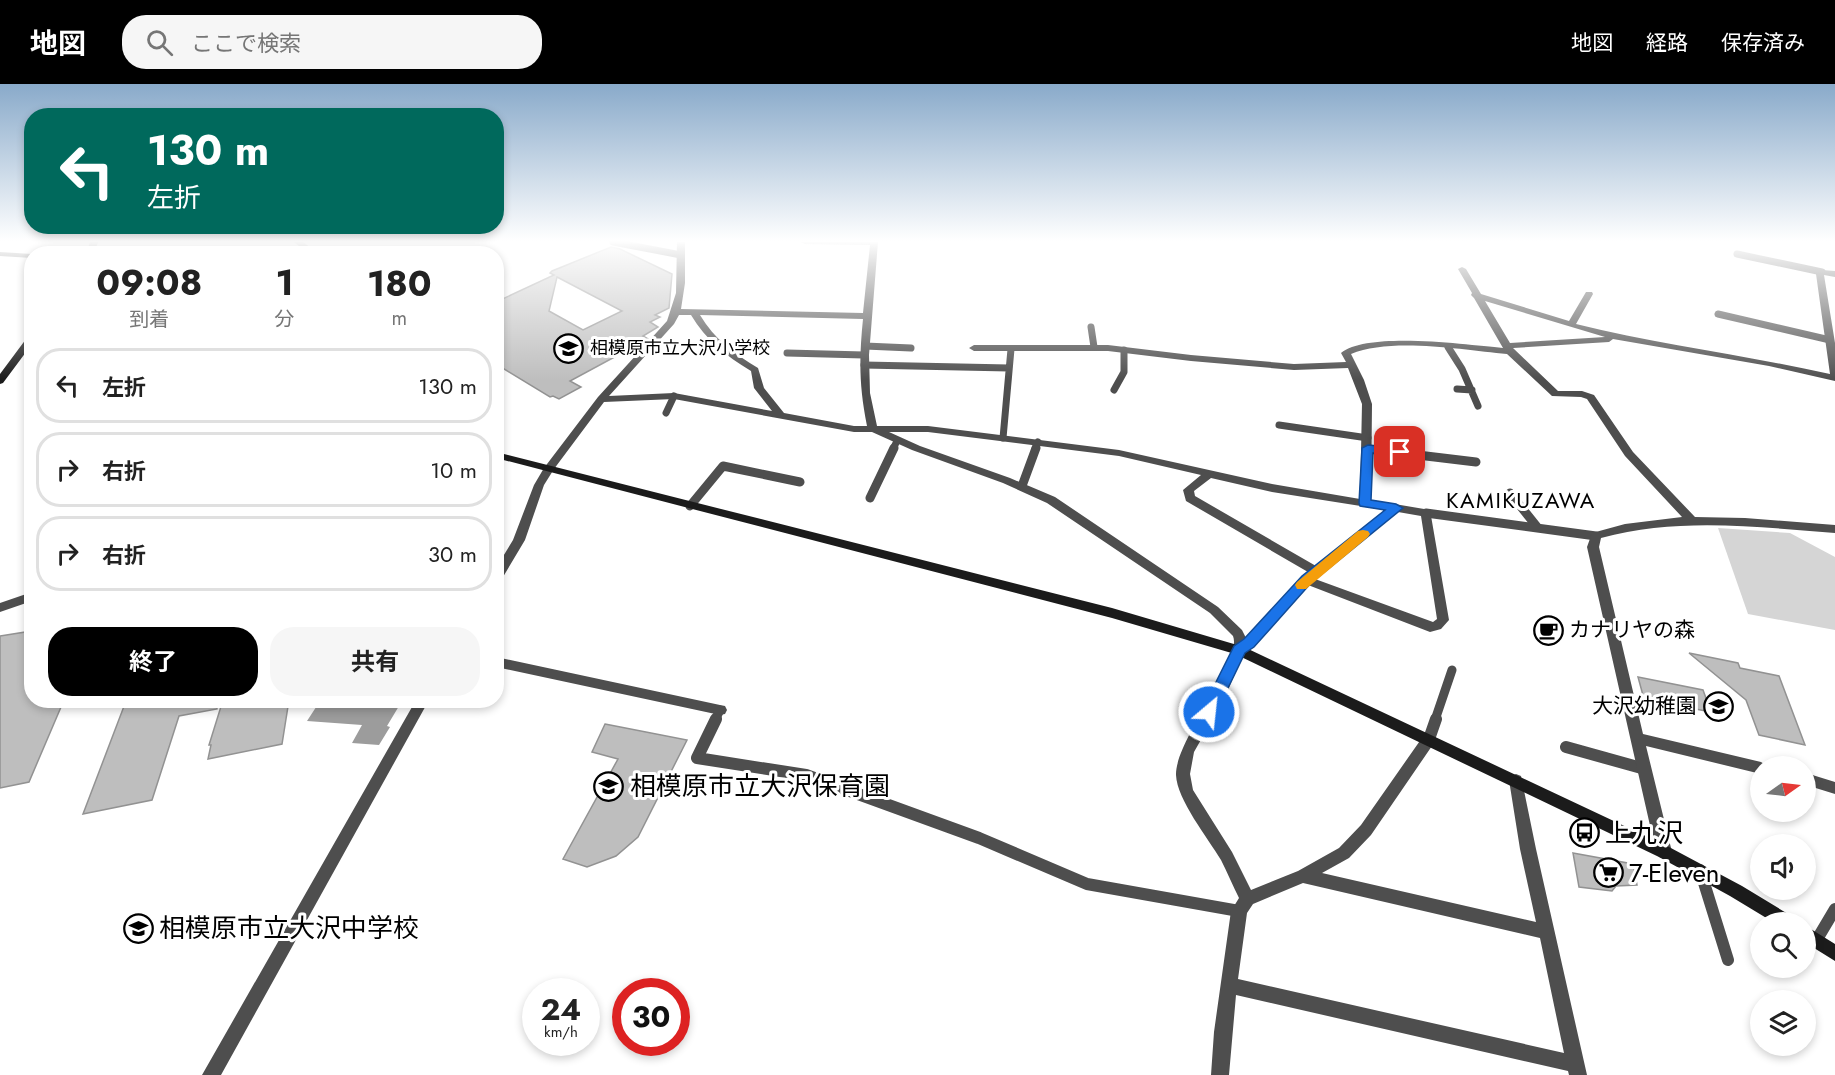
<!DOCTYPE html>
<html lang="ja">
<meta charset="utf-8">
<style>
:root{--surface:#fff;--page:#f6f6f6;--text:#222;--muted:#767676;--line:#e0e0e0;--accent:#000}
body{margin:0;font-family:Jost,"Noto Sans JP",sans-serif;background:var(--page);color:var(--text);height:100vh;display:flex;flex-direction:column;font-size:22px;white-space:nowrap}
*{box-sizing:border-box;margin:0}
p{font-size:20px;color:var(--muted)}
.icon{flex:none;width:33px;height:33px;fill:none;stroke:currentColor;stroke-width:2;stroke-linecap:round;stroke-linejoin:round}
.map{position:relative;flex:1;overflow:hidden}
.sheet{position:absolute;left:24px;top:162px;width:480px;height:462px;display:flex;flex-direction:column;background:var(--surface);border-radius:24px;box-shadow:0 3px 9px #0003}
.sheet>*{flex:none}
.guide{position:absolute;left:24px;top:24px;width:480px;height:126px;border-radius:24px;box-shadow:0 3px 9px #0003;background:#00695c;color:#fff;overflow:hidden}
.needle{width:39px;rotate:76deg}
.fabs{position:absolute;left:1750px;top:672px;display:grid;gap:12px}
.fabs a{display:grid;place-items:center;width:66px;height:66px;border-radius:50%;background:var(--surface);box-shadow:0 3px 9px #0003;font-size:30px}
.speed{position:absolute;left:522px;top:894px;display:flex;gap:12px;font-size:30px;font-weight:700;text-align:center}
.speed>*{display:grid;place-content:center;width:78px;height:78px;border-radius:50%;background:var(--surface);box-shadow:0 3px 9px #0003;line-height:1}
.speed small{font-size:15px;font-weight:400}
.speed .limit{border:9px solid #d22;background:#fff;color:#111}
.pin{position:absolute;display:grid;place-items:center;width:51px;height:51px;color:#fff;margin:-26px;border-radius:12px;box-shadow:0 3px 9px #0006}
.me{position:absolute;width:66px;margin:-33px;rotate:28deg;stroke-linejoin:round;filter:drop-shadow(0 0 4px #0008)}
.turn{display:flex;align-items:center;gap:21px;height:126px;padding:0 24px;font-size:27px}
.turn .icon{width:78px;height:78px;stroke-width:2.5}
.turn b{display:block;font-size:42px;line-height:51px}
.eta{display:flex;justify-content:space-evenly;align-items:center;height:102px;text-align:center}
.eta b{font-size:36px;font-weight:700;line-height:42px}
.button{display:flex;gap:12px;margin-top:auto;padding:12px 24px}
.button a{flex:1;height:69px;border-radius:24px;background:var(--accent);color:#fff;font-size:24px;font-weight:700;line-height:69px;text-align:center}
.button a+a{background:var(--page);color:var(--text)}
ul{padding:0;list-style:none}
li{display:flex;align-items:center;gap:18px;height:75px;margin:0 12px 9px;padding:0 12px;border:3px solid var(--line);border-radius:24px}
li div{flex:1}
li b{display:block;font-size:22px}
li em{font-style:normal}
header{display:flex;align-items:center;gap:36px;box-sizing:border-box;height:84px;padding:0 30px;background:var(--accent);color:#fff}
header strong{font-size:28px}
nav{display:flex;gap:33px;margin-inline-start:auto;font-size:21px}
.search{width:420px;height:54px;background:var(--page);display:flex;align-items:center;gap:15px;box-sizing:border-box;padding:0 21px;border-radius:24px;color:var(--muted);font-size:22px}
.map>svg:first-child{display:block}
.green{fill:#d5d5d5}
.water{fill:#9c9c9c}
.building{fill:#bebebe;stroke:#929292;stroke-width:1.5;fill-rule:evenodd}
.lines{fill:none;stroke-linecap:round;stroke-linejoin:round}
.lane-far2{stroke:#4e4e4e;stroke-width:7}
.lane-far1{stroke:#4e4e4e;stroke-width:9}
.lane{stroke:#4e4e4e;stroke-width:12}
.street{fill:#4e4e4e;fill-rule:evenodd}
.secondary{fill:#1b1b1b;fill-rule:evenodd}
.route{fill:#1a73e8;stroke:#114b97;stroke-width:1.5}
.slow{fill:#f59e0b}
.labels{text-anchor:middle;stroke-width:6;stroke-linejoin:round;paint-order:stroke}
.far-poi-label{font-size:18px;fill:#000;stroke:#fff;text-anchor:start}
.poi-label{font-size:21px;fill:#000;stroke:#fff;text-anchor:start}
.neighbourhood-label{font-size:22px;letter-spacing:1.5px;fill:#000;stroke:#fff}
.near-poi-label{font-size:26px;fill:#000;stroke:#fff;text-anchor:start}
</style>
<header>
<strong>地図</strong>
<div class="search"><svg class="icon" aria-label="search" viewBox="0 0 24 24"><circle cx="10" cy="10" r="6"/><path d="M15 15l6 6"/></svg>ここで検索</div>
<nav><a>地図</a><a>経路</a><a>保存済み</a></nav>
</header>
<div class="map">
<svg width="1835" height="991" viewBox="0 0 1835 991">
<rect width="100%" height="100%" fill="#fff"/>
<path class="green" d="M1718,444L1790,449L1835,473V546L1748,530Z"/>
<path class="water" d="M320,617V616L402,617L387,642L390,643L379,661L352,659L362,641L307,637Z"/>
<path class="building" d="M611,163L620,165L672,190L669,224L655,231L660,233L650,238L658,243L643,252L648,255L646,256L570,297L581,303L559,315L553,312L550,313L496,280V218L554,191L550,189L552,187ZM557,193L622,227L583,246L549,227Z
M32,547V616H64L29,698L0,704V552Z
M1689,569L1738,579L1740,584L1779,592L1805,661L1759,651L1746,616Z
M1638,593L1703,606L1711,628L1644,615Z
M223,616H289L282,660L208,675L211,661H209Z
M126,617H216L217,625L179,632L152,716L83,730Z
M605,640L687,656L638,753L616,772L587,783L563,775L618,675L592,668Z
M1573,769L1633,780L1637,801L1616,802L1612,807L1579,803Z"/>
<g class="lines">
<path class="lane-far2" d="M613,158L681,171
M1737,170L1822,188
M1718,230L1830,256
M1091,243L1094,263
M865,262L911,264
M1448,263L1462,285L1478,322
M787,269L864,271
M864,281L1009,284
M1457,305L1472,306
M1114,306L1124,288V266
M666,329L674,312
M1279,341L1368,354
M1003,354L1011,265
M893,365L897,357
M1035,365L1038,358
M1368,365H1370"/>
<path class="lane-far1" d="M1368,365L1476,378
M1022,402L1036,364
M1510,409L1538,444
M870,414L894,364
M690,422L723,382L800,398
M1426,429L1596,452
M715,636L720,626
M1435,636L1452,586"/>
<path class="lane" d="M716,635L697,674L806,691L979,754L1087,800L1239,827
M1429,655L1436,635
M1566,663L1645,685
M1700,786L1728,876
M1816,857L1835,825"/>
<path class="street" d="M90,158H98L94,170H86Z
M294,158H303L319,170H309Z
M677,158H685V199L681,225L863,229L870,161L805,160L801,158H878L869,271L870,309L877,342H928L1119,366L1272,400L1360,415L1362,320L1348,284L1294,286L1191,277L1108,267H974L969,264L974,261H1108L1191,271L1294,280L1346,278L1341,269C1369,247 1467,261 1503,264L1474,214L1471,211L1472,209L1458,185L1462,183L1466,185L1481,210L1569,237L1586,208H1592L1593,210L1576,240C1660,261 1746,271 1830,290L1816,190L1822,186L1835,187V193L1824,191L1835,259V297L1769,282L1613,255L1609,258L1513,264L1558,307H1582L1594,311L1633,368L1695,433L1745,434L1835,441V449C1756,443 1678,433 1601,454L1599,463L1643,650L1761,678L1767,682H1761V690L1646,662L1672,768L1669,773L1664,775L1659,773L1656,768L1587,463L1592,449L1625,440L1682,433L1625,372L1587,315L1581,313L1552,312L1507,270C1464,266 1391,253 1351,270L1364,296L1372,320L1371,416L1430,426L1449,536L1441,545L1430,548L1308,501L1254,562L1244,569L1223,617L1194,668L1190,690L1193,706L1232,768L1251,806L1298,787L1339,764L1361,741L1424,651L1429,649L1434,651L1436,655L1434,659L1371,751L1349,774L1322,789L1536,838L1520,765L1509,696L1511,692L1516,690L1521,692L1536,765L1587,991H1569L1568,987L1236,911L1229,991H1211L1214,948L1231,827L1239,814C1233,802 1227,788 1221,776C1208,754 1177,716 1176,691C1175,656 1243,576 1233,552L1210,529L1047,419L1003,399L912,366L872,348H854L674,315L604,318L554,385L544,401L525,456L500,498L496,499V484L513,456L534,401L544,384L598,313L667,237L676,209ZM1485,217L1605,253L1510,259ZM679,231H691C706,256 726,272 751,287L754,304L772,327L674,309L609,312L674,240ZM700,231L863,235C859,275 859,302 867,342H854L784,329L764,304L758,284C735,270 714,255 700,231ZM889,348H928L1119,372L1201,391L1183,406L1186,417L1308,488L1246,554L1242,546L1218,523L1055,413L1010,394L920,362ZM1211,394L1272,408L1386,426L1316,482L1195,412L1194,407ZM1398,428L1421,432L1437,535L1433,538L1315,495ZM1303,799L1540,854L1564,969L1238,895L1247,829L1253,820Z
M32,508V517L0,528V519Z
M496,573L720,621L725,622L727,626L725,630L720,631L496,583Z
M416,616H429L221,991H202Z
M1806,689L1835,698V710L1806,701Z"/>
<path class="secondary" d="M0,168L32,170V174L0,172Z
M32,250V260L3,299L0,300V290L29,251Z
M496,368L1112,524L1244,563L1669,763L1742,802L1793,833L1795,838H1773L1730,812L1659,773L1235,570L1112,534L496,374Z
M1806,842L1835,860V877L1806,859Z"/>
</g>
<linearGradient id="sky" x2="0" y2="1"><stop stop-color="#89aaca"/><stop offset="0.53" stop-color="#fff"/><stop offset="1" stop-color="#fff" stop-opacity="0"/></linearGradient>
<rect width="1835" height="296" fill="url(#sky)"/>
<path class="route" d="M1368,361L1400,364L1406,368L1400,371L1373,369L1371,416L1396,420L1403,424L1311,499L1254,563L1245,569L1214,633L1209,635L1203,633L1201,628L1234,562L1244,555L1302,492L1385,426L1360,422L1359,419L1362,364Z"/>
<path class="slow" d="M1363,446L1368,447L1370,450L1368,453L1306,505H1297L1295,501L1297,498L1358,447Z"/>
<defs>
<symbol id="school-ring" viewBox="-11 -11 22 22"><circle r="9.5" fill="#fff" stroke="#000" stroke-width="1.5"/><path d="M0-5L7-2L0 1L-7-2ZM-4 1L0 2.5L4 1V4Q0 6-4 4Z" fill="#000"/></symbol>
<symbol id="cafe-ring" viewBox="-11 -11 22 22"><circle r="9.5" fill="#fff" stroke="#000" stroke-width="1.5"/><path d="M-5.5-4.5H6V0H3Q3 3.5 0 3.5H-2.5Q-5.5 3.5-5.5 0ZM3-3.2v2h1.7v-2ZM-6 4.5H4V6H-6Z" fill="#000"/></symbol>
<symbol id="bus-ring" viewBox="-11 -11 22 22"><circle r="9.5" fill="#fff" stroke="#000" stroke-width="1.5"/><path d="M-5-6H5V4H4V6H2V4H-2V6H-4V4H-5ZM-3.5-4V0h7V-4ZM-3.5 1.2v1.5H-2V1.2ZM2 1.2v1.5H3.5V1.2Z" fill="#000"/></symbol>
<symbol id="supermarket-ring" viewBox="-11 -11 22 22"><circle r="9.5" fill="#fff" stroke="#000" stroke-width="1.5"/><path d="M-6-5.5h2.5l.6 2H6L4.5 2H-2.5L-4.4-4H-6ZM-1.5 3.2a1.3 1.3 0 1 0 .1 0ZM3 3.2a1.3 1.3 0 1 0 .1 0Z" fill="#000"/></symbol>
</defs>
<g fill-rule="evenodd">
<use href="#school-ring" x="552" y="248" width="33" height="33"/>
<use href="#cafe-ring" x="1532" y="530" width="33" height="33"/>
<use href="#school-ring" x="1702" y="606" width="33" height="33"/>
<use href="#school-ring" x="592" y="686" width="33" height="33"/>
<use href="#bus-ring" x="1568" y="732" width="33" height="33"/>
<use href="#supermarket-ring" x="1592" y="772" width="33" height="33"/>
<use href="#school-ring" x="122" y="828" width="33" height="33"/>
</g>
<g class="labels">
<g class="far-poi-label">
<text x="590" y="270">相模原市立大沢小学校</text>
</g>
<g class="poi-label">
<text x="1569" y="553">カナリヤの森</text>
<text x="1697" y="629" text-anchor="end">大沢幼稚園</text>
</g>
<g class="neighbourhood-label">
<text x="1521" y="424">KAMIKUZAWA</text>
</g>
<g class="near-poi-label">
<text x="630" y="711">相模原市立大沢保育園</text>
<text x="1605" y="758">上九沢</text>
<text x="1629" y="798">7-Eleven</text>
<text x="159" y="853">相模原市立大沢中学校</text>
</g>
</g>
</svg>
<div class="fabs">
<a><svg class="needle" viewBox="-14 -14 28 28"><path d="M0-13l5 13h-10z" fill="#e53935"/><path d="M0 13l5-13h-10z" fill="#767676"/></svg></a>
<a><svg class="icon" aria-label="sound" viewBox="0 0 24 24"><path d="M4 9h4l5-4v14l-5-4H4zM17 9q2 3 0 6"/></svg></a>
<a><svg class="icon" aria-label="search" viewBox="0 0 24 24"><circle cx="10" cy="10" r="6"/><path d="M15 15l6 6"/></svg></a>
<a><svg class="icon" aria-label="layers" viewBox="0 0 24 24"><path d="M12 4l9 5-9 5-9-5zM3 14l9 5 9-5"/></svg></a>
</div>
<div class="speed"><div>24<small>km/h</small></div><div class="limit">30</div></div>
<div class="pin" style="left:1400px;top:368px;background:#d93025"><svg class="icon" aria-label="arrive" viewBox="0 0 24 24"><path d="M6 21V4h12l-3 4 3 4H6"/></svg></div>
<svg class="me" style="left:1209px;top:628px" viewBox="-20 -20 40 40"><circle r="17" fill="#1a73e8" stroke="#fff" stroke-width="3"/><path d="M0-11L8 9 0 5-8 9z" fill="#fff"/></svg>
<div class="guide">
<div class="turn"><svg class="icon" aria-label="left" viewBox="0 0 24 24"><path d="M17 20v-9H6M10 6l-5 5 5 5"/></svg><div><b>130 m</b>左折</div></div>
</div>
<section class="sheet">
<div class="eta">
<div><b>09:08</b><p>到着</p></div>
<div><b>1</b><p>分</p></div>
<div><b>180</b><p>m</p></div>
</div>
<ul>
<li><svg class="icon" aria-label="left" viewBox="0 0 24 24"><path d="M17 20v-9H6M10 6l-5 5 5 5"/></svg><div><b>左折</b></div><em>130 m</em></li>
<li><svg class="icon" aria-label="right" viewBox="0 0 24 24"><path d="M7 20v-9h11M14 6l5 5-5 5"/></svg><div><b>右折</b></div><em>10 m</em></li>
<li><svg class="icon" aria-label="right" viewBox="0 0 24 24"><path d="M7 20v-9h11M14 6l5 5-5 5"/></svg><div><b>右折</b></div><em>30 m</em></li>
</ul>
<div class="button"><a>終了</a><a>共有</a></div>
</section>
</div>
